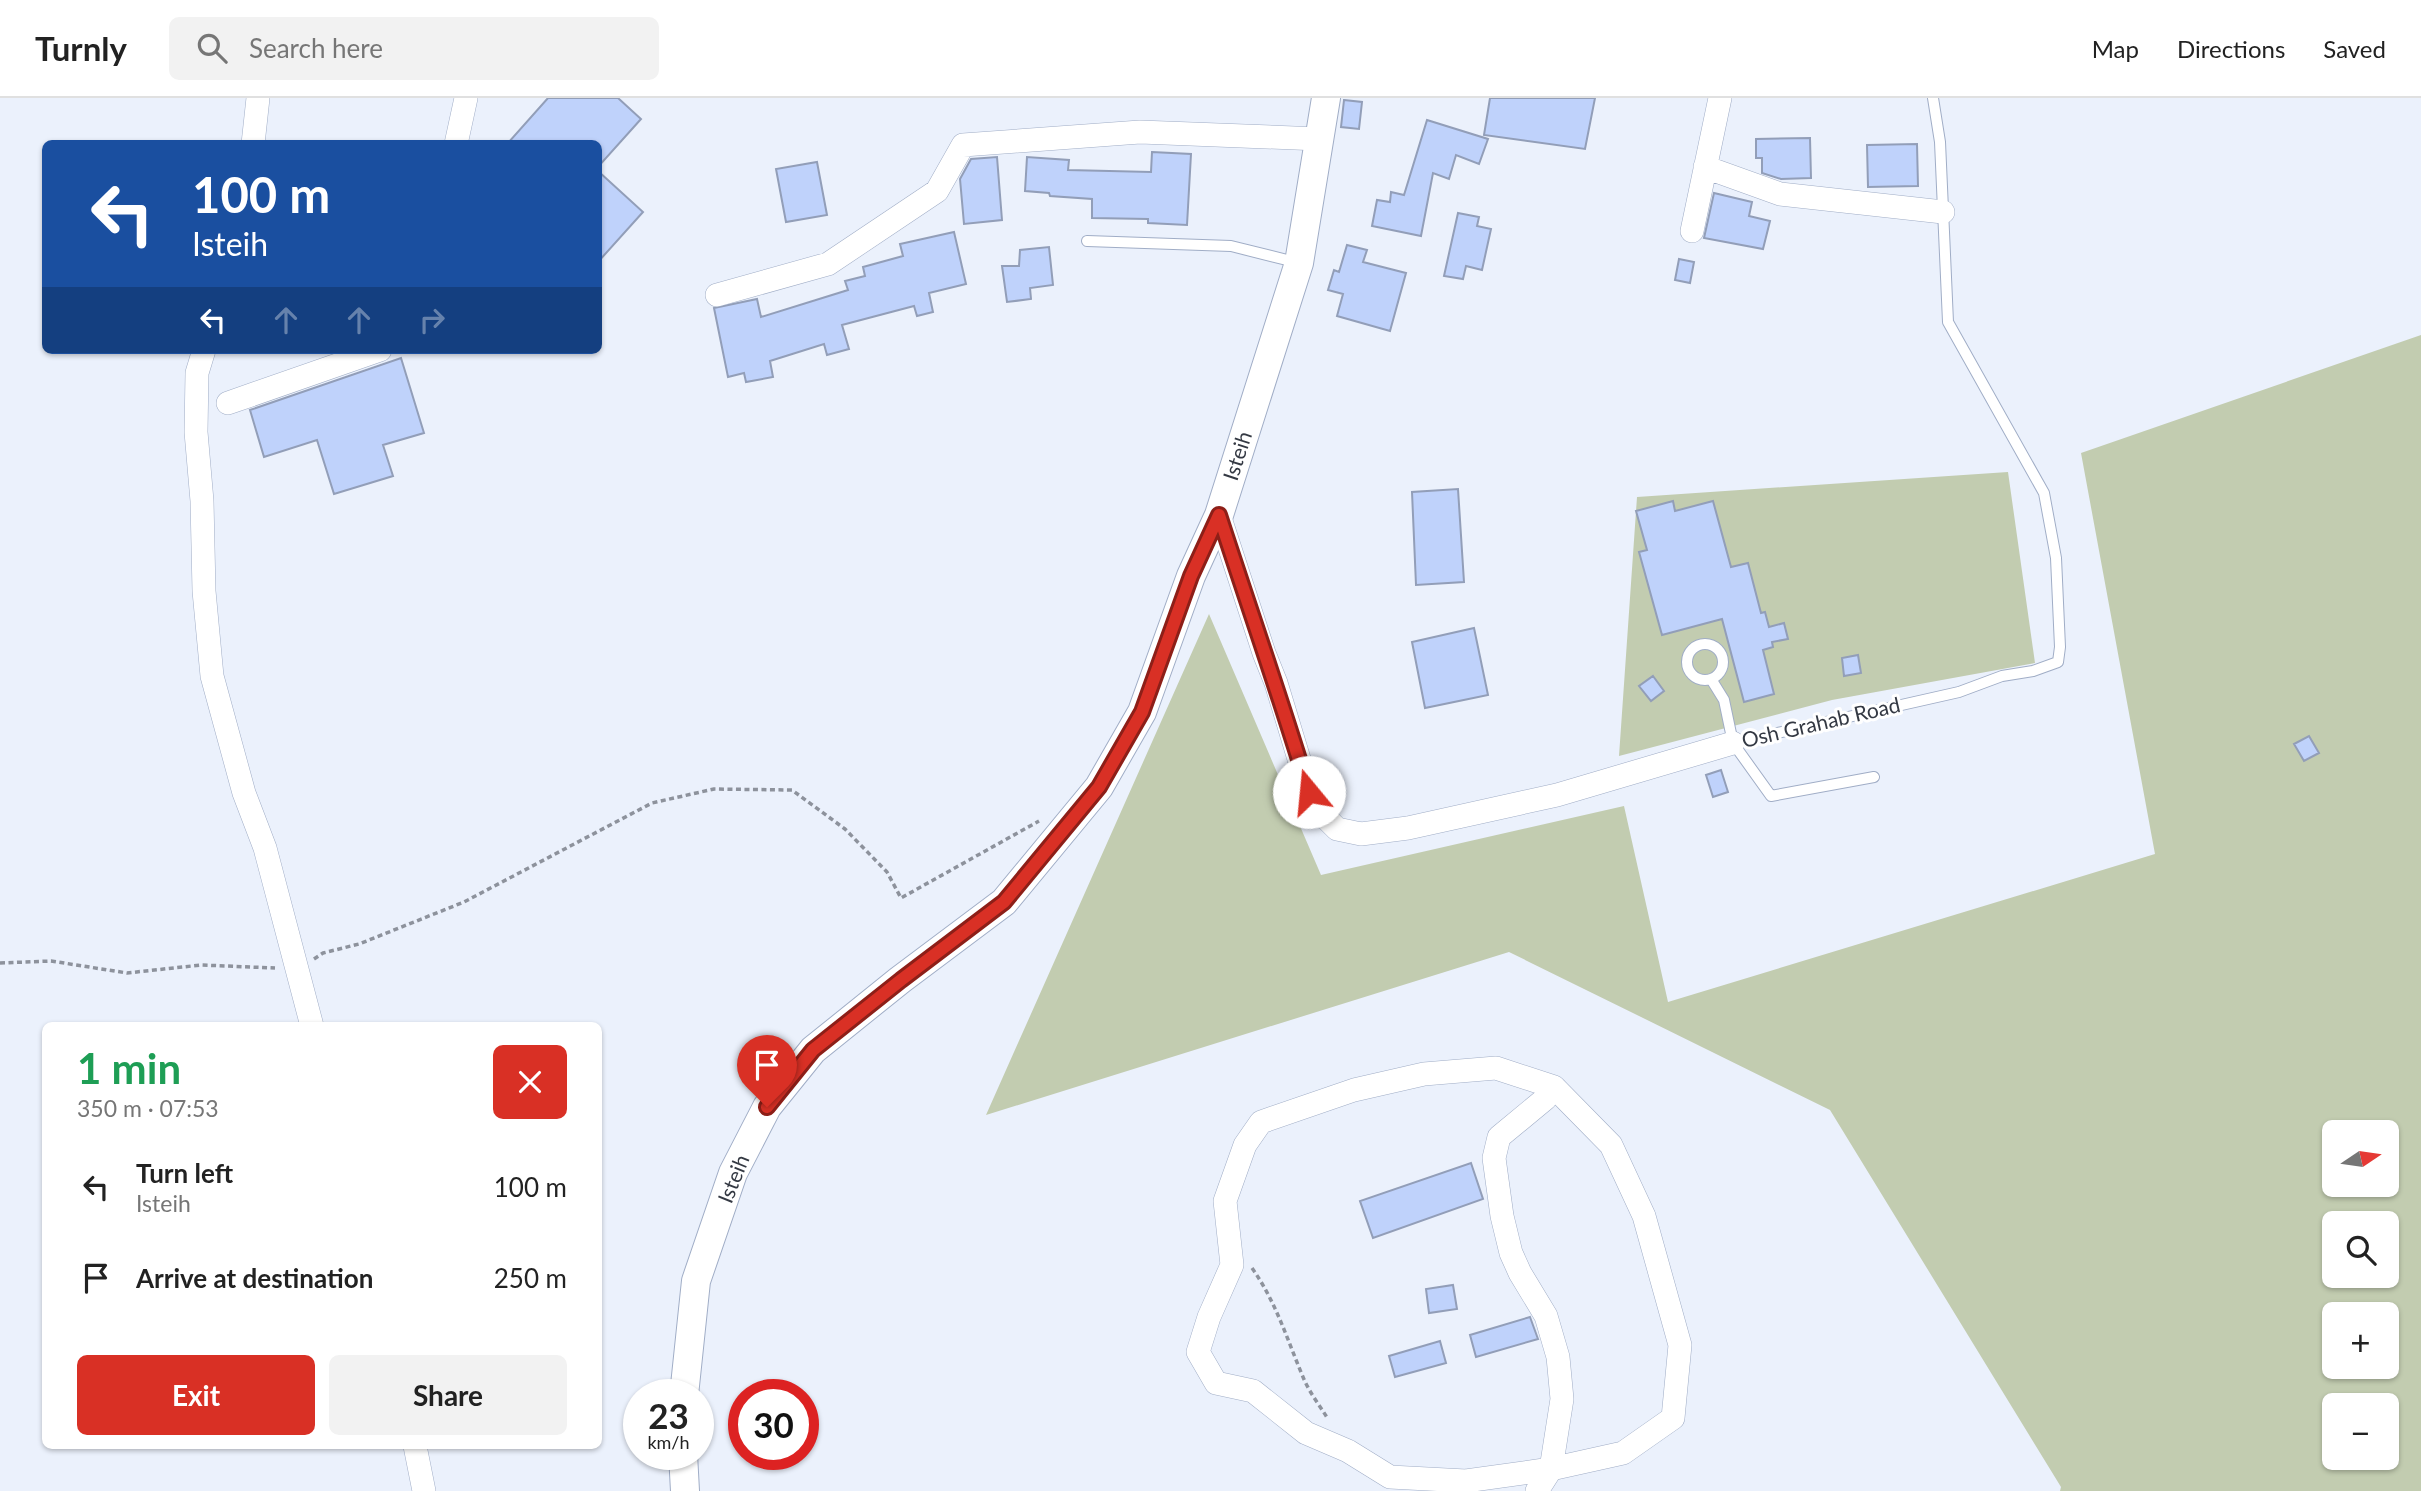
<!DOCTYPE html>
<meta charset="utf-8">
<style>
:root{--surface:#fff;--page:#f2f2f2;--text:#222;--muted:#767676;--line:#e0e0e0;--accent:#d93025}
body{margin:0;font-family:Lato,sans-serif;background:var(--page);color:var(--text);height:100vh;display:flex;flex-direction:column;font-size:26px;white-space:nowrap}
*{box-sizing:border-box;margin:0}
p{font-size:23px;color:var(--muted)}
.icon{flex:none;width:38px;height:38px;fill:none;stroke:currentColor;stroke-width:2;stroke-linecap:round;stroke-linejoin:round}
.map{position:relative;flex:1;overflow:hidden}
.panel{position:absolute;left:42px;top:924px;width:560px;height:427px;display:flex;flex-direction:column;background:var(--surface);border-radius:10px;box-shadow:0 2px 5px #0004}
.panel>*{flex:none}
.hud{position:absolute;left:42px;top:42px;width:560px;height:214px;border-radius:10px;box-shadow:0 2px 5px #0004;background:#1a4fa0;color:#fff;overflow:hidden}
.needle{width:46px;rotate:77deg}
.tools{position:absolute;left:2322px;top:1022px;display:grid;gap:14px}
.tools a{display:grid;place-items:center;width:77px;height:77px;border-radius:10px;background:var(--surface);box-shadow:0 2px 5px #0004;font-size:35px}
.speed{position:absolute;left:623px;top:1281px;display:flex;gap:14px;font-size:35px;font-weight:700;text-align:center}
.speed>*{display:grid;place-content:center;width:91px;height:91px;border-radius:50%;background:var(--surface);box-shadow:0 2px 5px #0004;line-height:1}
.speed small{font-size:18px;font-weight:400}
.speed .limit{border:10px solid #d22;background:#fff;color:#111}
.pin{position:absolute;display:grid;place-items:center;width:60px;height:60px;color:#fff;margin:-72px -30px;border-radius:50% 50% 50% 0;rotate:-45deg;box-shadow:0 0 7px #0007}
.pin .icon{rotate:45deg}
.me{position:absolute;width:77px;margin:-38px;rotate:343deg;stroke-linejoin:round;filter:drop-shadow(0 0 5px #0008)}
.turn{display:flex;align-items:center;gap:24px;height:147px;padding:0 35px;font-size:32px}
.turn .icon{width:91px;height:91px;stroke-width:2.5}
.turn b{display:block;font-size:49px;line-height:60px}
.lanes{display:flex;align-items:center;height:66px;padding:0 35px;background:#0003;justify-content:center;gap:35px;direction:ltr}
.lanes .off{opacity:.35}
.round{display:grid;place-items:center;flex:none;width:74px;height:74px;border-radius:10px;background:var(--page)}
.headline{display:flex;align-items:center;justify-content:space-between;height:119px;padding:0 35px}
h1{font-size:42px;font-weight:700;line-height:52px;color:#1e9e55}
.primary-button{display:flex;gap:14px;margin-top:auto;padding:14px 35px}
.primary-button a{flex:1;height:80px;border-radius:10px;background:var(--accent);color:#fff;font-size:28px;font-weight:700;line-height:80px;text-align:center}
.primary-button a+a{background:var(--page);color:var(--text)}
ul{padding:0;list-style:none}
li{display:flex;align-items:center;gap:21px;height:91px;padding:0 35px}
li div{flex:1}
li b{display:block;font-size:26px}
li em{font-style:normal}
header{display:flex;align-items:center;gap:42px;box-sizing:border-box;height:98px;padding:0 35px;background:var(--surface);border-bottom:2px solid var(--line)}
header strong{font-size:33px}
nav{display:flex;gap:38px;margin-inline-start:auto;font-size:24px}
.search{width:490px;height:63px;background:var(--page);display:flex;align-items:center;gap:18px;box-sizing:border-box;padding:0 24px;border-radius:10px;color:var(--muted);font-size:26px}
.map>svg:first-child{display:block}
.green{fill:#c2ccb0;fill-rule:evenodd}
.building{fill:#bfd2fb;stroke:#929eb8;stroke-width:2}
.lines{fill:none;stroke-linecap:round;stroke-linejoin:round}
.service-casing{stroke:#a0adc6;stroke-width:12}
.minor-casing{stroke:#a0adc6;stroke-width:24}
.tertiary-casing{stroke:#a0adc6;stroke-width:30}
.path{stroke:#8d929c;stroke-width:3.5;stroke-dasharray:5 3.5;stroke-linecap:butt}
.service{stroke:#fff;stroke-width:10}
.minor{stroke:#fff;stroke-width:23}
.tertiary{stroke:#fff;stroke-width:28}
.route-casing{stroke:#8d1f18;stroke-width:18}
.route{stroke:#d93025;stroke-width:12}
.labels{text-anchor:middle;stroke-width:6;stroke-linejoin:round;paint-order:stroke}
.street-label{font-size:21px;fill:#343943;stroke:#fff}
</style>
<header>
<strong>Turnly</strong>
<div class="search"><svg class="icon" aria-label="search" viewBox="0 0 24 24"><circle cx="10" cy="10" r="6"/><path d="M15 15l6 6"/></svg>Search here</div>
<nav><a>Map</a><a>Directions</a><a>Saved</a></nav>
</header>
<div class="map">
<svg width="2421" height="1393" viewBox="0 0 2421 1393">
<rect width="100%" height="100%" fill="#ebf1fc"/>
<path class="green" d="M2421,237V1393H2060L2061,1389L1830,1012L1509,854L986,1017L1209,516L1321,777L1624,708L1668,904L2155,756L2081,355ZM2334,1034H2387V1087H2334ZM2334,1125H2387V1178H2334ZM2334,1216H2387V1269H2334ZM2334,1307H2387V1360H2334Z
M2008,374L2035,565L1832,602L1619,658L1637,399Z"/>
<path class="building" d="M548,0H618L641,21L598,69V46H507Z
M1490,0H1595L1585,51L1484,37Z
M1344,2L1362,4L1359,31L1341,29Z
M1427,22L1488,41L1479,66L1456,57L1449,81L1433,75L1421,138L1372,128L1377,102L1390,104L1391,94L1404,97Z
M1810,40L1811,80L1781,81L1762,75V60H1756V41Z
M1917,46L1918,88L1868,89L1867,47Z
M1152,54L1191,56L1187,127L1148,125V121L1092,120V101L1050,98L1049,95L1025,93L1027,59L1069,62L1068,72L1151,74Z
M997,59L1002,122L964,126L960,81L971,61Z
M817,64L827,117L786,124L776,71Z
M598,73L643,114L598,164Z
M1714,95L1752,104L1749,118L1770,123L1763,151L1704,140Z
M1458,115L1479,119L1477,128L1491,131L1482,172L1466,168L1463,181L1444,178Z
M954,134L966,186L929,195L933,214L917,218L914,208L842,227L849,251L827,257L824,246L770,263L773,279L746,284L744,275L728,279L714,210L757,201L761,219L848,192L845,183L865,178L863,169L903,158L900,146Z
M1347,147L1367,152L1363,164L1406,175L1390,233L1337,218L1343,196L1328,192L1334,172L1339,174Z
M1049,149L1053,187L1030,190L1031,201L1007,204L1002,168H1019L1020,152Z
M1679,161L1694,164L1690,185L1675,182Z
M401,260L424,335L383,347L393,378L334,396L317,342L264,359L250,312Z
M1458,391L1464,484L1416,487L1412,394Z
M1673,403L1675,413L1713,403L1731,469L1748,465L1761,515L1765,514L1769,529L1784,525L1788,541L1772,544L1773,549L1763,552L1774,596L1744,604L1722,521L1662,537L1639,454L1647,452L1636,413Z
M1474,530L1488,597L1425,610L1412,544Z
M1858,557L1861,575L1844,578L1842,560Z
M1653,578L1664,593L1651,603L1639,588Z
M2309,638L2319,655L2304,663L2294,646Z
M1721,672L1728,694L1713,699L1706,677Z
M1471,1065L1483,1101L1373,1140L1360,1103Z
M1453,1187L1457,1211L1429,1215L1426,1191Z
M1530,1219L1538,1241L1476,1259L1470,1237Z
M1440,1243L1446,1265L1395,1279L1389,1258Z"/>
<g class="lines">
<defs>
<path id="service" d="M1087,143L1231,148L1299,165
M1687 564a18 18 0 1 1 36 0a18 18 0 1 1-36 0Z
M1711,581L1724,602L1733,645L1771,698L1874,679
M1733,645L1959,594L2002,578L2033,573L2058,564L2060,549L2056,460L2044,395L1948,224L1940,44L1933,0"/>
<path id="minor" d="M253,46L258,0
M456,46L466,0
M1705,69L1780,96L1943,114
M1692,133L1720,0
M717,197L828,166L937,93L963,47L1140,34L1320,41
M204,252L197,275L196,334L202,403L204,493L212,578L244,695L265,750L312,928
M228,305L380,252
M1219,417L1264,555L1276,585L1309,694L1325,719L1337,731L1361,736L1408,730L1557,697L1733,645
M1496,970L1554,989L1611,1047L1644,1118L1680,1247L1673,1320L1623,1355L1551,1371L1466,1383L1390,1379L1348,1353L1306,1335L1253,1293L1216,1285L1198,1254L1209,1219L1232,1167L1225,1103L1245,1047L1261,1024L1354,992L1424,976Z
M415,1348L424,1393
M1537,1393L1551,1371L1562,1301L1558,1259L1546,1218L1520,1175L1511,1155L1502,1118L1494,1060L1499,1039L1545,1001L1554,989"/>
<path id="tertiary" d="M684,1297L696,1183L733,1075L767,1009L813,952L900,882L1004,804L1099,689L1142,614L1191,478L1219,417L1299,165L1326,0
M683,1356L685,1393"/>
</defs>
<use href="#service" class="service-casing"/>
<use href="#minor" class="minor-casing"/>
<use href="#tertiary" class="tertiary-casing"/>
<path class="path" d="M314,861L323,855L359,846L464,804L652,705L714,691L792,692L845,731L887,774L901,800L1039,723
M0,865L51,863L127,875L201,867L275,870
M1252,1170C1276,1204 1287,1241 1303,1279C1309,1294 1320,1308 1328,1321"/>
<use href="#service" class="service"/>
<use href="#minor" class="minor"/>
<use href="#tertiary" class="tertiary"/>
</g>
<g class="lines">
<defs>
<path id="route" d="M767,1009L813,952L901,882L1004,804L1099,689L1142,614L1191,478L1219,417C1249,510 1281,601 1309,694"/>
</defs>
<use href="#route" class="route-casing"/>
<use href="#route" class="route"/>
</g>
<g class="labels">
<g class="street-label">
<text transform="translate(1238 358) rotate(-72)" y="7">Isteih</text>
<text transform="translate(1821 625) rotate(-13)" y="7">Osh Grahab Road</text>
<text transform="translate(734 1081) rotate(-68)" y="7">Isteih</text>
</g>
</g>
</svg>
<div class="tools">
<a><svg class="needle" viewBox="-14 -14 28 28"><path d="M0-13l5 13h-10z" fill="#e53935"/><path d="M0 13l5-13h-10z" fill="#767676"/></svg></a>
<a><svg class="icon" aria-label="search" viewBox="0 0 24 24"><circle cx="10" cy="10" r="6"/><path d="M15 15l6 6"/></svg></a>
<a>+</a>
<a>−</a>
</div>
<div class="speed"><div>23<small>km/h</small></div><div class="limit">30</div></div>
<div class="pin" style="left:767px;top:1009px;background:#d93025"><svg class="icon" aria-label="arrive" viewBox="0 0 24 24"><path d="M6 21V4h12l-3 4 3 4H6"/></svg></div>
<svg class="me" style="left:1309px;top:694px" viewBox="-20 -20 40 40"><circle r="19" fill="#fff"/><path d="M0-13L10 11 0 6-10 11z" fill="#d93025"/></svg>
<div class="hud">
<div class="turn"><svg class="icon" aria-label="left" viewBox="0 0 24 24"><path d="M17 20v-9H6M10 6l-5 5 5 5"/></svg><div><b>100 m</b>Isteih</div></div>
<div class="lanes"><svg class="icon" aria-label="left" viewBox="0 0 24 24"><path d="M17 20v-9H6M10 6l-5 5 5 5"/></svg><svg class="icon off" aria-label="ahead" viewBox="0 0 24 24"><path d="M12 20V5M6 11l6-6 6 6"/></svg><svg class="icon off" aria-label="ahead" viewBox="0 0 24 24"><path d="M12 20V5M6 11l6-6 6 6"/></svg><svg class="icon off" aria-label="right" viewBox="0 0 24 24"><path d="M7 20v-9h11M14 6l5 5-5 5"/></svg></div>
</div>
<section class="panel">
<div class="headline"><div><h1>1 min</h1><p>350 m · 07:53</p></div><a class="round" style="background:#d93025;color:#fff"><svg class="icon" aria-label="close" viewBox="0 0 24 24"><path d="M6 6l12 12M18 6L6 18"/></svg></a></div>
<ul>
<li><svg class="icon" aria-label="left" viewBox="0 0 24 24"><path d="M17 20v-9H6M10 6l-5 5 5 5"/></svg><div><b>Turn left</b><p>Isteih</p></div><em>100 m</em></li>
<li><svg class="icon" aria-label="arrive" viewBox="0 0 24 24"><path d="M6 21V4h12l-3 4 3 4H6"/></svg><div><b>Arrive at destination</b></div><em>250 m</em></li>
</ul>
<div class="primary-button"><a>Exit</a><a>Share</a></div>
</section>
</div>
